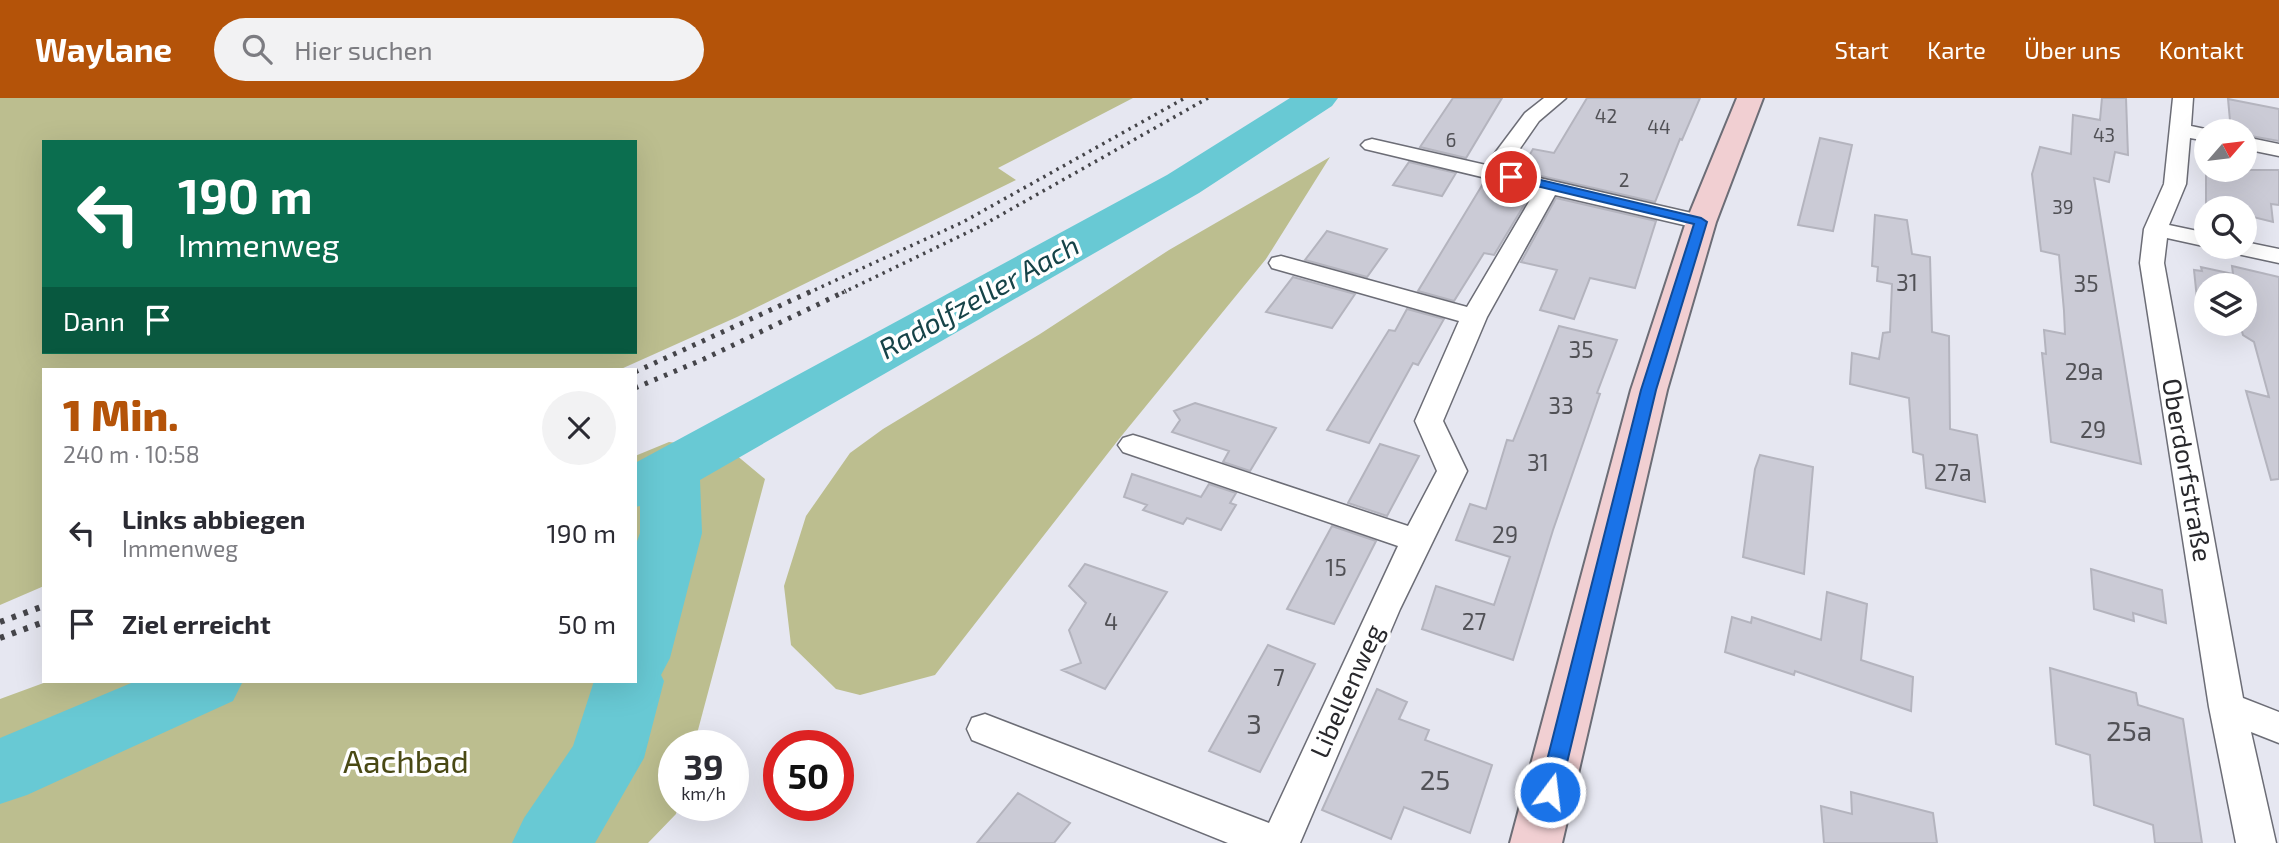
<!DOCTYPE html>
<html lang="de">
<meta charset="utf-8">
<style>
:root{--surface:#fff;--page:#f2f2f3;--text:#2b2b33;--muted:#7c7c81;--accent:#b45309}
body{margin:0;font-family:"Exo 2",sans-serif;background:var(--page);color:var(--text);height:100vh;display:flex;flex-direction:column;font-size:26px;white-space:nowrap}
*{box-sizing:border-box;margin:0}
p{font-size:23px;color:var(--muted)}
.icon{flex:none;width:38px;height:38px;fill:none;stroke:currentColor;stroke-width:2;stroke-linecap:round;stroke-linejoin:round}
.map{position:relative;flex:1;overflow:hidden}
.drawer{position:absolute;left:42px;top:270px;width:595px;height:315px;display:flex;flex-direction:column;background:var(--surface);border-radius:0px;box-shadow:0 7px 28px #0002}
.drawer>*{flex:none}
.banner{position:absolute;left:42px;top:42px;width:595px;height:214px;border-radius:0px;box-shadow:0 7px 28px #0002;background:#0b6e4f;color:#fff;overflow:hidden}
.needle{width:46px;rotate:62deg}
.controls{position:absolute;left:2194px;top:21px;display:grid;gap:14px}
.controls a{display:grid;place-items:center;width:63px;height:63px;border-radius:50%;background:var(--surface);box-shadow:0 7px 28px #0002;font-size:35px}
.speed{position:absolute;left:658px;top:632px;display:flex;gap:14px;font-size:35px;font-weight:700;text-align:center}
.speed>*{display:grid;place-content:center;width:91px;height:91px;border-radius:50%;background:var(--surface);box-shadow:0 7px 28px #0002;line-height:1}
.speed small{font-size:18px;font-weight:400}
.speed .limit{border:10px solid #d22;background:#fff;color:#111}
.pin{position:absolute;display:grid;place-items:center;width:60px;height:60px;color:#fff;margin:-30px;border:4px solid #fff;border-radius:50%;box-shadow:0 2px 7px #0007}
.me{position:absolute;width:77px;margin:-38px;rotate:15deg;stroke-linejoin:round;filter:drop-shadow(0 0 5px #0008)}
.turn{display:flex;align-items:center;gap:24px;height:147px;padding:0 21px;font-size:32px}
.turn .icon{width:91px;height:91px;stroke-width:2.5}
.turn b{display:block;font-size:49px;line-height:60px}
.then{display:flex;align-items:center;height:66px;padding:0 21px;background:#0003;gap:14px;font-size:26px}
.round{display:grid;place-items:center;flex:none;width:74px;height:74px;border-radius:37px;background:var(--page)}
.overview{display:flex;align-items:center;justify-content:space-between;height:119px;padding:0 21px}
h1{font-size:42px;font-weight:800;line-height:52px;color:var(--accent)}
ul{padding:0;list-style:none}
li{display:flex;align-items:center;gap:21px;height:91px;padding:0 21px}
li div{flex:1}
li b{display:block;font-size:26px}
li em{font-style:normal}
header{display:flex;align-items:center;gap:42px;box-sizing:border-box;height:98px;padding:0 35px;background:var(--accent);color:#fff}
header strong{font-size:33px}
nav{display:flex;gap:38px;margin-inline-start:auto;font-size:24px}
.search{width:490px;height:63px;background:var(--page);display:flex;align-items:center;gap:18px;box-sizing:border-box;padding:0 24px;border-radius:38px;color:var(--muted);font-size:26px}
.map>svg:first-child{display:block}
.green{fill:#bcbe8f;fill-rule:evenodd}
.lines{fill:none;stroke-linecap:round;stroke-linejoin:round}
.river{fill:#68c9d4;fill-rule:evenodd}
.building{fill:#cbcbd6;stroke:#b4b4be;stroke-width:2}
.minor-casing{stroke:#6c6d76;stroke-width:3}
.secondary-casing{stroke:#6c6d76;stroke-width:4}
.minor{fill:#fff;fill-rule:evenodd}
.secondary{fill:#f1cfd2;fill-rule:evenodd}
.rail-far2{stroke:#45454a;stroke-width:3.5;stroke-dasharray:2.5 5;stroke-linecap:butt}
.rail-far1{stroke:#45454a;stroke-width:5;stroke-dasharray:3.5 7;stroke-linecap:butt}
.rail{stroke:#45454a;stroke-width:6;stroke-dasharray:4.5 8;stroke-linecap:butt}
.route{fill:#1a73e8;stroke:#114b97;stroke-width:2}
.labels{text-anchor:middle;stroke-width:7;stroke-linejoin:round;paint-order:stroke}
.far-number-label{font-size:19px;fill:#515156}
.number-label{font-size:23px;fill:#515156}
.street-label{font-size:26px;fill:#28282c;stroke:#fff}
.water-label{font-size:28px;font-style:italic;fill:#164348;stroke:#fff}
.near-number-label{font-size:28px;fill:#515156}
.near-park-label{font-size:32px;fill:#494914;stroke:#fff}
</style>
<header>
<strong>Waylane</strong>
<div class="search"><svg class="icon" aria-label="search" viewBox="0 0 24 24"><circle cx="10" cy="10" r="6"/><path d="M15 15l6 6"/></svg>Hier suchen</div>
<nav><a>Start</a><a>Karte</a><a>Über uns</a><a>Kontakt</a></nav>
</header>
<div class="map">
<svg width="2279" height="745" viewBox="0 0 2279 745">
<rect width="100%" height="100%" fill="#e6e7f1"/>
<path class="green" d="M0,0H1133L998,70L1016,82L737,219L621,271H44V488L0,507ZM44,44H635V254H44Z
M1330,59L1266,161L1119,341L935,577L860,597L836,591L791,547L784,488L806,418L850,355L883,331L1040,236L1169,152Z
M669,344L729,351L765,381L694,647L674,648V707H678L676,716L648,745H0V601L49,583H635V358Z"/>
<g class="lines">
<path class="river" d="M1290,0H1338L1332,8L1199,95L700,382L702,435L670,560L661,577L664,583L644,660L595,745H512L524,720L573,648L594,583H635V449L640,435V408L635,409V365L1167,77Z
M136,583H243L233,603L27,697L0,706V640Z"/>
</g>
<path class="building" d="M1453,0H1502L1466,60L1420,49Z
M1587,0H1700L1682,42L1680,41L1655,104L1520,73L1533,51L1554,55Z
M2102,0H2126L2128,57L2115,54L2109,84L2094,80L2141,366L2051,344L2042,255L2046,256L2044,232L2065,236L2064,213L2059,157L2041,153L2032,76L2040,49L2071,56L2073,17L2100,22Z
M2228,1L2279,11V43L2245,37V33H2231Z
M1820,40L1852,47L1833,133L1798,127Z
M1409,64L1456,75L1442,98L1393,87Z
M2206,72H2279V107L2271,106L2273,124L2245,117V110H2206Z
M1484,84L1532,94L1494,157L1484,155L1454,203L1418,193Z
M1556,100L1656,123L1635,190L1590,180L1574,221L1540,212L1557,172L1521,164Z
M1875,117L1907,122L1912,156L1930,159L1932,234L1949,238L1950,331L1977,337L1985,404L1926,390L1923,357L1913,354L1909,300L1850,286L1852,255L1879,261L1883,235L1890,234L1892,186L1877,183L1878,169L1872,168Z
M1327,133L1387,151L1367,179L1305,162Z
M2232,168L2279,179V381L2271,382L2246,293L2269,299L2254,244L2243,237L2240,226H2245V187H2207V204L2197,201L2194,172L2202,173L2201,169L2233,176Z
M1293,179L1355,196L1332,230L1266,214Z
M1407,211L1444,221L1418,267L1413,265L1369,345L1327,332L1389,232L1395,233Z
M1559,228L1617,242L1597,295L1600,296L1553,432L1513,562L1422,531L1436,488L1494,507L1510,459L1456,442L1470,406L1486,411L1507,342L1513,343Z
M1195,305L1276,330L1250,373L1223,364L1229,353L1172,334L1180,322L1174,313Z
M1380,346L1419,358L1387,418L1348,405Z
M1760,357L1813,369L1804,476L1743,459L1755,371Z
M1132,376L1201,399L1209,386L1236,395L1230,405L1236,407L1221,432L1187,420L1183,426L1143,412L1147,407L1124,399Z
M1332,428L1376,443L1334,526L1287,511Z
M1085,466L1167,494L1105,591L1062,572L1081,565L1069,532L1086,505L1069,488Z
M2091,471L2162,492L2166,525L2133,515L2134,523L2094,511Z
M1827,494L1867,506L1861,562L1913,579L1911,613L1795,573L1794,577L1725,554L1732,519L1751,525L1752,519L1821,542Z
M1268,547L1315,566L1260,674L1209,653Z
M2050,570L2136,595L2138,607L2183,621L2202,745H2155L2153,727L2094,707L2090,657L2056,646Z
M1377,591L1407,604L1399,621L1429,632L1425,642L1492,667L1470,735L1404,709L1391,741L1322,712Z
M1851,694L1933,715L1937,745H1824L1821,708L1852,716Z
M1018,695L1070,725L1054,745H977Z"/>
<g class="lines">
<defs>
<path id="minor" d="M1544,0H1566L1539,23L1505,72L1709,119L1713,124L1709,129L1701,131L1555,97L1487,219L1443,323L1467,373L1400,511L1300,745H1228L972,642L967,631L972,620L985,616L1269,725L1398,448L1123,354L1118,347L1123,340L1133,337L1143,340L1408,428L1437,373L1415,323L1459,223L1272,170L1269,165L1272,160L1281,158L1467,209L1536,92L1365,51L1361,47L1365,43L1372,41L1486,67L1525,15Z
M2173,0H2193L2191,28L2215,33H2207V43L2190,40L2186,86L2169,127L2207,135L2208,149L2167,140L2164,165L2243,600L2279,614V645L2251,634L2276,745H2236L2209,609L2140,165L2144,131L2164,86Z
M2245,39L2279,46V58L2245,51Z
M2245,144L2279,151V165L2228,154L2224,149H2245Z"/>
<path id="secondary" d="M1737,0H1763L1716,124L1667,292L1562,745H1510L1631,292L1686,124Z"/>
</defs>
<use href="#minor" class="minor-casing"/>
<use href="#secondary" class="secondary-casing"/>
<use href="#minor" class="minor"/>
<use href="#secondary" class="secondary"/>
<path class="rail-far2" d="M808,195L963,124L1185,0
M842,195L983,127L1208,0"/>
<path class="rail-far1" d="M635,274L812,193
M635,290L704,261L846,193"/>
<path class="rail" d="M0,524L44,508
M0,540L44,524"/>
</g>
<path class="route" d="M1511,75L1701,120L1707,124L1656,292L1560,694L1557,700L1550,702L1542,700L1539,694L1641,292L1694,126L1507,81V76Z"/>
<g class="labels">
<g class="far-number-label">
<text x="1606" y="25">42</text>
<text x="1659" y="36">44</text>
<text x="2104" y="44">43</text>
<text x="1451" y="49">6</text>
<text x="1624" y="89">2</text>
<text x="2063" y="116">39</text>
</g>
<g class="number-label">
<text x="1907" y="193">31</text>
<text x="2086" y="194">35</text>
<text x="1581" y="260">35</text>
<text x="2084" y="282">29a</text>
<text x="1561" y="316">33</text>
<text x="2093" y="340">29</text>
<text x="1538" y="373">31</text>
<text x="1953" y="383">27a</text>
<text x="1505" y="445">29</text>
<text x="1336" y="478">15</text>
<text x="1111" y="532">4</text>
<text x="1474" y="532">27</text>
<text x="1279" y="588">7</text>
</g>
<g class="street-label">
<text transform="translate(2187 372) rotate(80)" y="9">Oberdorfstraße</text>
<text transform="translate(1347 593) rotate(-66)" y="9">Libellenweg</text>
</g>
<g class="water-label">
<text transform="translate(979 199) rotate(-29)" y="10">Radolfzeller Aach</text>
</g>
<g class="near-number-label">
<text x="1254" y="636">3</text>
<text x="2129" y="643">25a</text>
<text x="1435" y="692">25</text>
</g>
<g class="near-park-label">
<text x="406" y="675">Aachbad</text>
</g>
</g>
</svg>
<div class="controls">
<a><svg class="needle" viewBox="-14 -14 28 28"><path d="M0-13l5 13h-10z" fill="#e53935"/><path d="M0 13l5-13h-10z" fill="#7c7c81"/></svg></a>
<a><svg class="icon" aria-label="search" viewBox="0 0 24 24"><circle cx="10" cy="10" r="6"/><path d="M15 15l6 6"/></svg></a>
<a><svg class="icon" aria-label="layers" viewBox="0 0 24 24"><path d="M12 4l9 5-9 5-9-5zM3 14l9 5 9-5"/></svg></a>
</div>
<div class="speed"><div>39<small>km/h</small></div><div class="limit">50</div></div>
<div class="pin" style="left:1511px;top:79px;background:#d93025"><svg class="icon" aria-label="arrive" viewBox="0 0 24 24"><path d="M6 21V4h12l-3 4 3 4H6"/></svg></div>
<svg class="me" style="left:1550px;top:694px" viewBox="-20 -20 40 40"><circle r="17" fill="#1a73e8" stroke="#fff" stroke-width="3"/><path d="M0-11L8 9 0 5-8 9z" fill="#fff"/></svg>
<div class="banner">
<div class="turn"><svg class="icon" aria-label="left" viewBox="0 0 24 24"><path d="M17 20v-9H6M10 6l-5 5 5 5"/></svg><div><b>190 m</b>Immenweg</div></div>
<div class="then">Dann<svg class="icon" aria-label="arrive" viewBox="0 0 24 24"><path d="M6 21V4h12l-3 4 3 4H6"/></svg></div>
</div>
<section class="drawer">
<div class="overview"><div><h1>1 Min.</h1><p>240 m · 10:58</p></div><a class="round"><svg class="icon" aria-label="close" viewBox="0 0 24 24"><path d="M6 6l12 12M18 6L6 18"/></svg></a></div>
<ul>
<li><svg class="icon" aria-label="left" viewBox="0 0 24 24"><path d="M17 20v-9H6M10 6l-5 5 5 5"/></svg><div><b>Links abbiegen</b><p>Immenweg</p></div><em>190 m</em></li>
<li><svg class="icon" aria-label="arrive" viewBox="0 0 24 24"><path d="M6 21V4h12l-3 4 3 4H6"/></svg><div><b>Ziel erreicht</b></div><em>50 m</em></li>
</ul>
</section>
</div>
